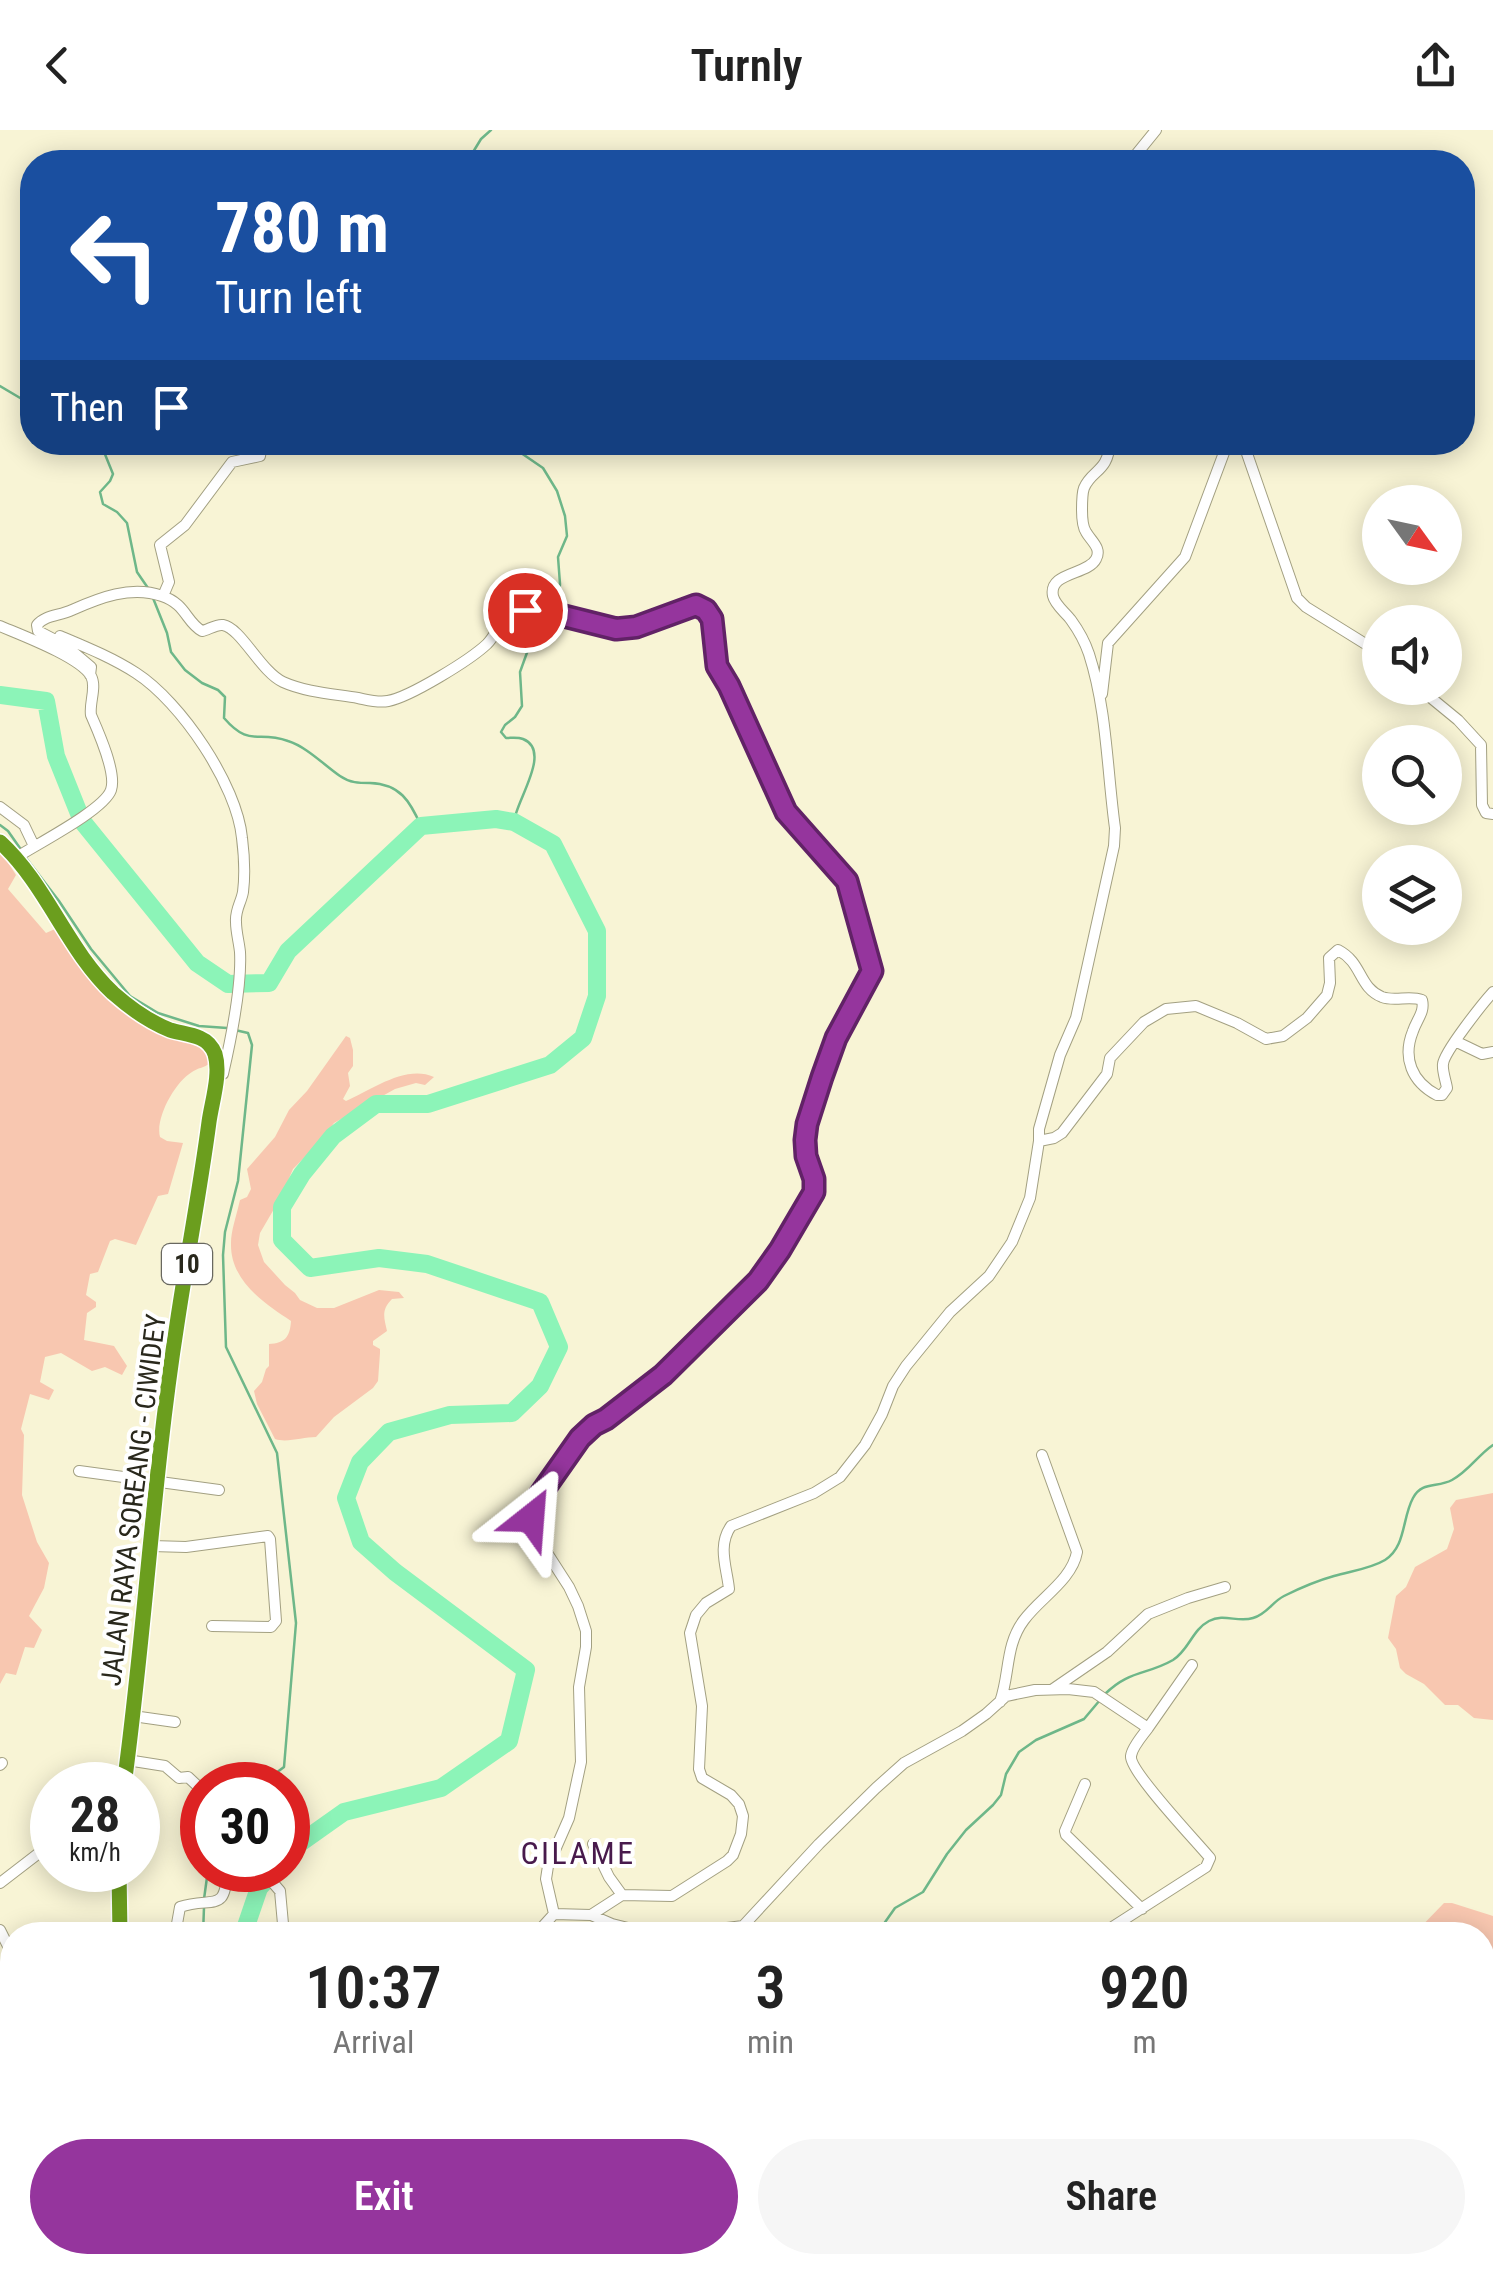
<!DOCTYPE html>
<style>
:root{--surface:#fff;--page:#f6f6f6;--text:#222;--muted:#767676;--accent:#95359d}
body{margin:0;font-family:"Roboto Condensed",sans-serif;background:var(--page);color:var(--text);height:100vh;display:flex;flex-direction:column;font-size:38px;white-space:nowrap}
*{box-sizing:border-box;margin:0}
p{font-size:32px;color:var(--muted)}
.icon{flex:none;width:55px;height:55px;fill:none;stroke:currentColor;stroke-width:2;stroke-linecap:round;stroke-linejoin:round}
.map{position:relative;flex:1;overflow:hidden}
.sheet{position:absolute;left:0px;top:1792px;width:1495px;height:352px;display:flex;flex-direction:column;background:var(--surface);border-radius:40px 40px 0 0;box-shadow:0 5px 25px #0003}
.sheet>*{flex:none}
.hud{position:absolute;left:20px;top:20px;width:1455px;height:305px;border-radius:40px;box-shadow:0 5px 25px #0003;background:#1a4fa0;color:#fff;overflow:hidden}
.needle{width:65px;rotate:123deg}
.tools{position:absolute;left:1362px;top:355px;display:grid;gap:20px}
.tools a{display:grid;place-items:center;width:100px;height:100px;border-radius:50%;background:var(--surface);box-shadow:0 5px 25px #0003;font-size:50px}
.speed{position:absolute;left:30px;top:1632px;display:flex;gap:20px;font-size:50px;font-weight:700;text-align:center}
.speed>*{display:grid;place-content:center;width:130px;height:130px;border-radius:50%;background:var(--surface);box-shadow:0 5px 25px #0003;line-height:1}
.speed small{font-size:25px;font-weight:400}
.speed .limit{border:15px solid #d22;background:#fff;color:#111}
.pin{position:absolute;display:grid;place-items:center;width:85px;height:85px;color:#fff;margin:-42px;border:5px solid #fff;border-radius:50%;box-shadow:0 2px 10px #0007}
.me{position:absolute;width:110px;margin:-55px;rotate:28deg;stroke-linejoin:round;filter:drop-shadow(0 0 8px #0008)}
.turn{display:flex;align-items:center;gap:35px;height:210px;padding:0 30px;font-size:45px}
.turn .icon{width:130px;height:130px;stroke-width:2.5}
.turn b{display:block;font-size:70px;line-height:85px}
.then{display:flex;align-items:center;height:95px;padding:0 30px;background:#0003;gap:20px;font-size:38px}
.eta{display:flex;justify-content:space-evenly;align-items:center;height:170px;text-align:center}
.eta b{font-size:60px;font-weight:600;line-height:70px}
.button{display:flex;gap:20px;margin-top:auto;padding:20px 30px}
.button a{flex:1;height:115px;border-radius:60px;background:var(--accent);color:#fff;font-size:40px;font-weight:600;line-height:115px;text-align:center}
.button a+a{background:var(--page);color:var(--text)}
header{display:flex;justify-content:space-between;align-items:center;height:130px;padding:0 30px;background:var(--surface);font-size:45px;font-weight:600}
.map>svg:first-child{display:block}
.green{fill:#f8c7b0}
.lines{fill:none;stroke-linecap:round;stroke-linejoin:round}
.stream{stroke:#6eb789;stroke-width:2.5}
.river{stroke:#8cf4b8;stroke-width:18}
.minor-casing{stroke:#a3a082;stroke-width:12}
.highway-casing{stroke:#fff;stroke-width:18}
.minor{stroke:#fff;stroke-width:10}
.highway{stroke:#6b9e1e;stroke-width:15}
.route-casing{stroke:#612266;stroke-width:25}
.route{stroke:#95359d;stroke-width:18}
.labels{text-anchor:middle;stroke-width:8;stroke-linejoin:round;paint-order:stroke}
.shield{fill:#fff;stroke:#696860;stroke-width:2.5}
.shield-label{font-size:25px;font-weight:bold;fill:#29281c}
.street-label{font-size:28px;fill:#29281c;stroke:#fff}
.quarter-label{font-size:32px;letter-spacing:2.5px;fill:#481a4c;stroke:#fff}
</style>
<header><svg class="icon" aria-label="back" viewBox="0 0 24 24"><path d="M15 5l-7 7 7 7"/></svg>Turnly<svg class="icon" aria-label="share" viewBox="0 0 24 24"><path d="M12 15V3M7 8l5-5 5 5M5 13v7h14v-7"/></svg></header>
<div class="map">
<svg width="1493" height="2143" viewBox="0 0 1493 2143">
<rect width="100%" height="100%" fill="#f8f4d5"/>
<path class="green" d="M0,720L16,745L8,759L46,803L55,799L107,862L198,911L213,929C206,939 201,936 192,942C175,952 155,988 160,1007L167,1011L183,1013L168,1064L158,1066L136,1115L115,1109L110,1111L98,1142L90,1144L86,1165L96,1172V1177L87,1183L84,1210L114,1216L127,1236L122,1245L105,1237L92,1241L61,1223L45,1227L40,1252L54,1260L49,1270L30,1264L21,1299L24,1305L22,1365L37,1412L49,1433L44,1458L29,1486L42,1500L34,1518L25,1517L16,1545L6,1543L0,1554Z
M346,906L350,908L353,920V936L348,943L350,956L343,969L346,971C371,960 406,934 434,947L425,955L416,953L395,959L334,993L320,1012L293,1039L281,1067L260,1103L258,1115L264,1132L285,1155L295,1163L300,1170L317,1178H334L379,1160L399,1162L404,1168L392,1169C381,1180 384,1188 387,1201L373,1211V1215L380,1219V1223L378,1251L373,1258L334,1287L316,1307C303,1307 287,1313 275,1309L257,1274L254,1261L262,1252L266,1239L269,1236V1214C285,1213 290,1207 291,1191C264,1173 230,1151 231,1113C231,1101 236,1087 239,1074L240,1070L247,1067L251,1059L247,1039L275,1007L289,980L307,961Z
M1493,1363V1590L1474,1588L1458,1575H1445L1424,1554L1406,1544L1400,1538L1396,1519L1388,1508L1396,1466L1406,1457L1415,1437L1447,1419L1454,1399L1450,1378L1456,1370Z
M1444,1773H1452L1493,1786V2143H981L996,2132H1482V1805H1413Z"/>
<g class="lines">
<path class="stream" d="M467,32L481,9L491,0
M0,256L32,275
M100,312L113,344L110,351L100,362L103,374L117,382L127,393L137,442L150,461
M505,312L543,338L557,361L565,386L567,406L558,427L560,454L558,478
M153,468L167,503L171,522L185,540L202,553L218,560L225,567L224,588C250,618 257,600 288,611C307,617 324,635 340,646C350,653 359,653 370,653C400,654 410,671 421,696
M514,692C515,672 553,621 523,609C518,607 512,608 506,608L501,602L505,595L515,587L522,576L520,542L533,506L535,502L554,492L556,486
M0,695L8,701L22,721
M26,728L59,771L91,819L130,866L158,883L199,896L227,898
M235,900L248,903L252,915L238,1051L225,1102L223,1125L226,1217L277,1323L296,1493L284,1637L260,1655
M1105,1564C1129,1540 1147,1545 1173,1530C1189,1520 1192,1500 1209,1491C1224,1483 1238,1493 1253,1488C1267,1484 1272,1472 1284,1466C1300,1458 1316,1451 1334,1446C1351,1441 1370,1439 1385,1430C1406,1417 1402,1388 1413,1368C1422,1351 1437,1358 1452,1350C1469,1341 1478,1325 1493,1315
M204,1769L208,1740
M203,1805L204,1777
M876,1805L895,1778L923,1762L947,1724L966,1700L993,1675L1001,1665L1006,1644L1019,1622L1036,1610L1084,1589L1100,1570
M159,2132V2143
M886,2143C897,2133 912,2134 924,2143
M936,2143L946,2132"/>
<path class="river" d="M0,565L46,571L56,626L82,691L197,833L228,854L269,853L288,821L421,696L496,689L514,692L553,714L597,801V866L583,908L550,935L428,974H376L333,1006L302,1044L282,1077V1110L310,1138L379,1128L427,1134L540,1172L559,1217L540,1256L512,1283L450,1285L389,1302L360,1332L346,1368L361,1412L395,1442L526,1540L509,1611L441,1658L344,1682L296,1716L288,1726
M243,1805L259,1758L275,1740
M379,2143L391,2132"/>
<defs>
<path id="minor" d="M1130,32L1156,0
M1243,312L1297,468L1306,477L1380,523
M163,466L169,452L160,415L185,395L232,332L260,326L261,320L253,312
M0,496C21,505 80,527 91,546C97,557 89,573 91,585C98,601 117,643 111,660C104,680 37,714 17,727
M60,506C86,517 113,528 136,543C181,572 237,655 242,708C244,724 245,746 243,762C241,773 235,780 236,792C236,802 239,812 240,822C242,858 231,909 223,944L219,945
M90,545L91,537L65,515L38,501L37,495C45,485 59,486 72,480C99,468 131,455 162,466C186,474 186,492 202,501C208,500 216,494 223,495C241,498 261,542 283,552C305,562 334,564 358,568C368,570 378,573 388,571C410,567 470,530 487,514C496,505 500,491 511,485C539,469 586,498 616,499C642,501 672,484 696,475L710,485L717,536L729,556L786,681L847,751L873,841L836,908L821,947L807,993L805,1009L806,1027L814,1049V1062L780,1121L758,1151L663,1245L606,1289L593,1295L580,1308L535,1372L531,1389L533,1401L569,1457L578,1476L586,1501V1517L579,1557L581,1632L569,1688L548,1736L546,1749L554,1784
M1419,558L1458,590L1481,615L1482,675L1486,683L1493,684
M1102,564L1108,513L1185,427L1228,312
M0,677L24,695L34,716
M1457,912L1482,924L1493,922
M1039,1011L1054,1008L1062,1003L1107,944L1110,928L1144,892L1166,879L1196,876L1237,893L1266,909L1283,906L1307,888L1327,865L1330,853L1329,828L1338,820C1363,833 1358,857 1382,867C1395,872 1409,865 1422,870C1425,882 1417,889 1413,901C1402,928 1412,952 1437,965H1442L1447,958C1446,951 1442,941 1443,934C1444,922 1483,873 1493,862
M79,1341L219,1360
M152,1416L186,1417L268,1406L270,1409L276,1491L271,1497L212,1496
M1053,1559L1107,1522L1148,1484L1188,1468L1225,1457
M1000,1572C1010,1544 1005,1515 1024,1490C1040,1468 1072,1450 1077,1422L1042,1325
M133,1586L175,1592
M1148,1598L1192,1535
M127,1630L165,1636L179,1648L188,1647L202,1660
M0,1635L2,1633
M1085,1654L1065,1701L1066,1705L1142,1779
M593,1714L609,1747L622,1765
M262,1740L280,1761L284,1805
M0,1753L52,1713
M554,1784L591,1785L622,1765L672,1766L727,1731L733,1725L741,1704L743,1686L739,1674L731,1665L702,1648L699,1639L702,1576L690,1503L696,1485L706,1473L729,1459C727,1438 717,1416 731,1396L814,1363L840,1347L865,1315L882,1284L893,1256L906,1236L950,1182L989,1146L1012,1112L1030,1068L1039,1011V999L1060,925L1076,888L1114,716L1115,698C1107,640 1107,580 1089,524C1085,512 1079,501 1071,490C1066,483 1055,475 1053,466C1048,442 1088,445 1096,429C1102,418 1091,411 1086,402C1082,396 1082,387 1082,380C1082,374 1082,363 1084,358C1092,339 1108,343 1110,312
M591,1785L612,1794L656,1805
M0,1800L12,1824
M175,1805L180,1777C212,1766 226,1785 227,1740
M535,1805L554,1784
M671,1805L743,1796L819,1714L876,1658L904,1633L962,1601L986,1584L1006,1566L1035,1560L1068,1559L1094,1562L1148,1598C1143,1605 1132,1617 1131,1626C1129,1641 1197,1712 1210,1728L1206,1737L1100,1805
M1482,2026L1493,2022
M0,2093L12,2105
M48,2132L62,2143
M576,2132L583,2143
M977,2143L992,2132"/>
<path id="highway" d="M0,712C47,755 67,820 113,863C130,878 150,892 170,900C180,903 191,904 200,908C207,911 212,916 215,924C221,944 212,971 209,992C200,1060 187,1127 177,1194C153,1347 145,1502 124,1655
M119,1740L120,1805
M130,2132L133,2143"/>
</defs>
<use href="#minor" class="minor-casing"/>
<use href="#highway" class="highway-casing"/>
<use href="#minor" class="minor"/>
<use href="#highway" class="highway"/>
</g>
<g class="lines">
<defs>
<path id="route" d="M525,480L560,485L616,499L636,497L696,475L706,480L712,489L717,536L729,556L786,682L847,751L872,841L836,908L822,947L807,994L805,1010L806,1026L814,1049V1062L780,1120L758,1151L663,1245L606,1289L594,1295L580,1308L535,1372L531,1388"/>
</defs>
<use href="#route" class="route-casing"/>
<use href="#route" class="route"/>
</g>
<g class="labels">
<rect class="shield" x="162" y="1114" width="50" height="40" rx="8"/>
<g class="shield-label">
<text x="187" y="1143">10</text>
</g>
<g class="street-label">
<text transform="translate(133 1370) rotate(-83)" y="10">JALAN RAYA SOREANG - CIWIDEY</text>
</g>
<g class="quarter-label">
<text x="578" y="1734">CILAME</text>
</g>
</g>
</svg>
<div class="tools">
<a><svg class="needle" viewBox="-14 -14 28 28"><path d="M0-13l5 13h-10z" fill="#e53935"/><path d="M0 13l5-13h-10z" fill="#767676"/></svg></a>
<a><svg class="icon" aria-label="sound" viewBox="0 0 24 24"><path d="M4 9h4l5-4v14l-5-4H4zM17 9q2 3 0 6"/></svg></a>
<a><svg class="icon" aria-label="search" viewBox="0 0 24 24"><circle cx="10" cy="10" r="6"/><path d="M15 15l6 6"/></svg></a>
<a><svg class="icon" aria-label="layers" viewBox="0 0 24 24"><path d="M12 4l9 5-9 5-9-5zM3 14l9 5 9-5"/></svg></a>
</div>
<div class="speed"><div>28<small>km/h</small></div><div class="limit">30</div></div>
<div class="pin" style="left:525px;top:480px;background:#d93025"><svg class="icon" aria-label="arrive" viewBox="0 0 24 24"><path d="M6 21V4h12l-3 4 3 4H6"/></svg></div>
<svg class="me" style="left:531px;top:1388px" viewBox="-20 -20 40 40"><path d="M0-17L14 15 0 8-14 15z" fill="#95359d" stroke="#fff" stroke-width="4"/></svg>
<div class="hud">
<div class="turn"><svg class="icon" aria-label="left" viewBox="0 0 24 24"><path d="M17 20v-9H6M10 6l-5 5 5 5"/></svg><div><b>780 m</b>Turn left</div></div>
<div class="then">Then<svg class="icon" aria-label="arrive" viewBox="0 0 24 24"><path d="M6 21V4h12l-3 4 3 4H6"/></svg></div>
</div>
<section class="sheet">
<div class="eta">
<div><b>10:37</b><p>Arrival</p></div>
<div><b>3</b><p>min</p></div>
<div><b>920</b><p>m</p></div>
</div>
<div class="button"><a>Exit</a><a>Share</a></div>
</section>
</div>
